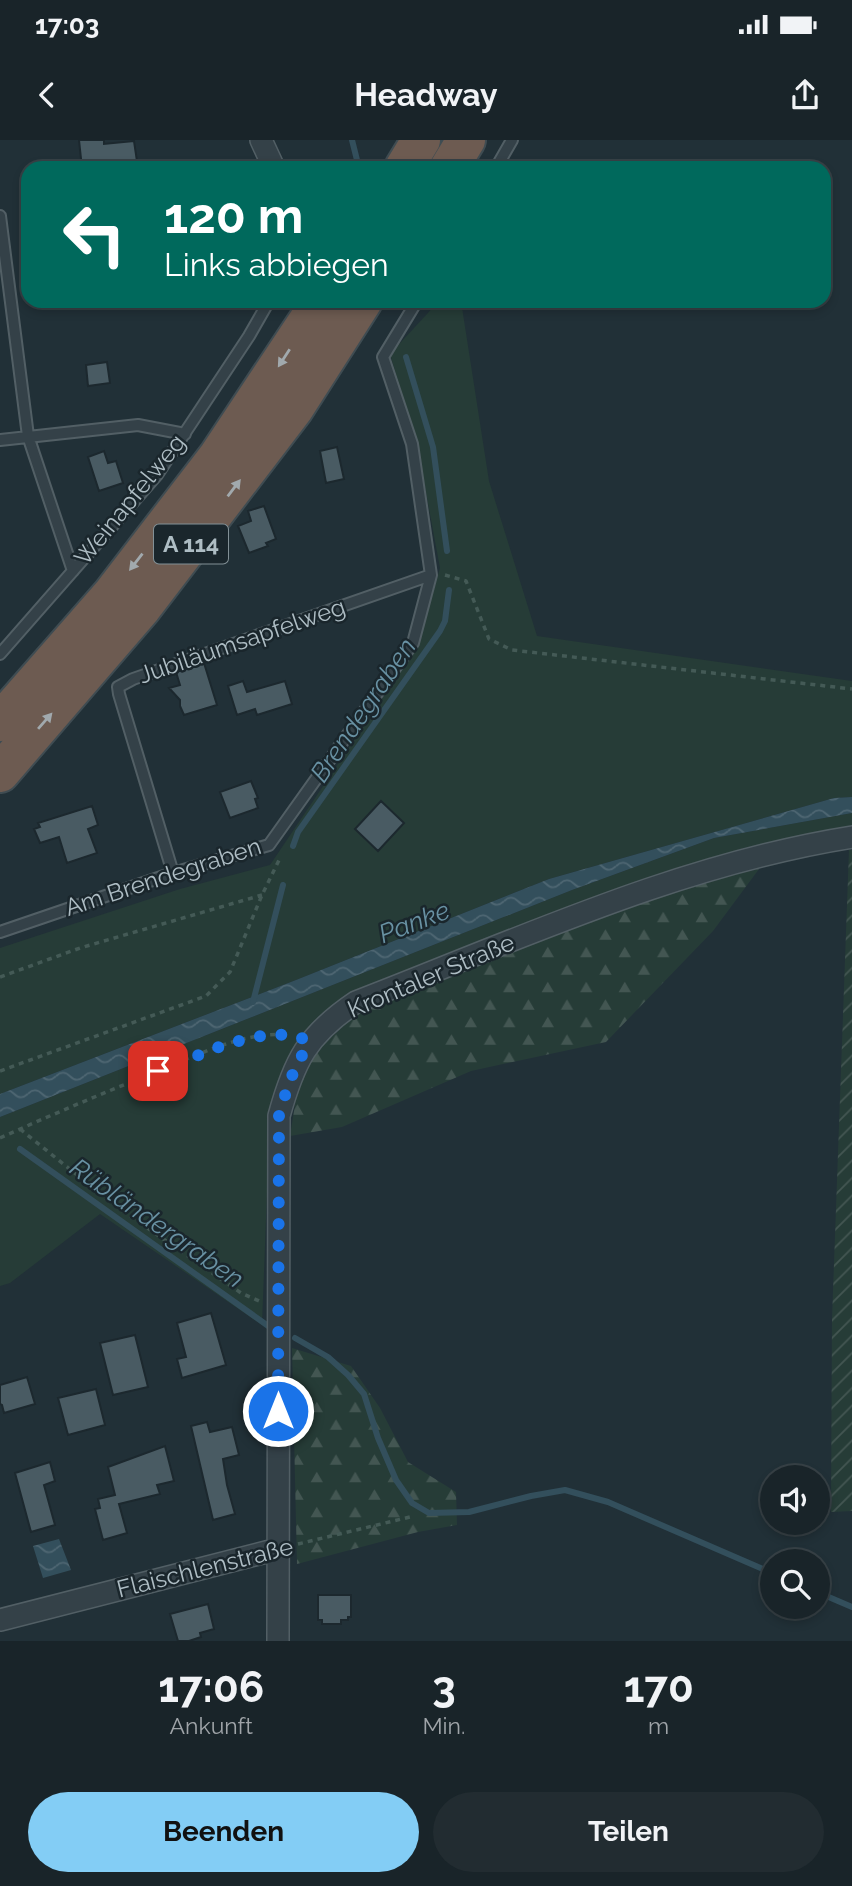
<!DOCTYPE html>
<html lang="de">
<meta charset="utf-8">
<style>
:root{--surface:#192429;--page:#222c31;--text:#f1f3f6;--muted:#9fa4a8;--line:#374146;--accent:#83cdf5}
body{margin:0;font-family:Raleway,sans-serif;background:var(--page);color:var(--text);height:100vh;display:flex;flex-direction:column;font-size:26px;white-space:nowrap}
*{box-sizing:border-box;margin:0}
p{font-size:23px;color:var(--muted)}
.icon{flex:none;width:38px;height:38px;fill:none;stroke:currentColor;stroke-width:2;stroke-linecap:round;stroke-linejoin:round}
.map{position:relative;height:1501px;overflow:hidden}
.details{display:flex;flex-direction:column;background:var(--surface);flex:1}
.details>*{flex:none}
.banner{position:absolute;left:21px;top:21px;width:810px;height:147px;border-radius:21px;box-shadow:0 4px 10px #0003,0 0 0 2px var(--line);background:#00695c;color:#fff;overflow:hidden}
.controls{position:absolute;left:760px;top:1325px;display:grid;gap:14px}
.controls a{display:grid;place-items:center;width:70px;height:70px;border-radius:50%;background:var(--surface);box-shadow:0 4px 10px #0003,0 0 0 2px var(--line);font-size:35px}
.pin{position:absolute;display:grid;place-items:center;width:60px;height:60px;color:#fff;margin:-30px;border-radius:14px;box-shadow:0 4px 10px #0006}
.me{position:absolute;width:77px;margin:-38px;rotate:0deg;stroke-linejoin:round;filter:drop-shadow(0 0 5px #0008)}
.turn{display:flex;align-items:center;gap:24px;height:147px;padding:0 28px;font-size:32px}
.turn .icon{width:91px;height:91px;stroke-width:2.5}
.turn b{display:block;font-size:49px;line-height:60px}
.eta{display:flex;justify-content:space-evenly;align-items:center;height:119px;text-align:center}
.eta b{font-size:42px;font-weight:700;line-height:49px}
.button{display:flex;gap:14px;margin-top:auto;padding:14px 28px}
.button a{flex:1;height:80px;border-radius:42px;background:var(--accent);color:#111;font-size:28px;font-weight:700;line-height:80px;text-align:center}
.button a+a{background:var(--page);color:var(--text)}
.status{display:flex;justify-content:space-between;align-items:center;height:49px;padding:0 35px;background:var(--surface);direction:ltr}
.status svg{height:19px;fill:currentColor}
header{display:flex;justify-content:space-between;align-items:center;height:91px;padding:0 28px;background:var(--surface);font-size:32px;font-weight:700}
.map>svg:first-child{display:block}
.grass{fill:#263c37}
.forest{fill:url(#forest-firs)}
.garden{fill:url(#garden-furrows)}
.water{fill:url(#water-waves)}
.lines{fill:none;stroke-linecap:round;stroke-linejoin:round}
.stream{stroke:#334f5c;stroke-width:6}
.building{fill:#495b63;stroke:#1c282e;stroke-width:2}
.lane-casing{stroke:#525f65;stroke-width:14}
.street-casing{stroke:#525f65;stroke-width:24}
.highway-casing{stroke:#3f4c52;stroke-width:42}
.path{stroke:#445a56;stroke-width:3.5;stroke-dasharray:5 5;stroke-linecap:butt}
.lane{stroke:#344148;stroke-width:10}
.street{stroke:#344148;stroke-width:21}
.highway{stroke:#6d5b51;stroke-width:38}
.oneway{fill:#a1a9ad}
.route{stroke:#1a73e8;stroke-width:12;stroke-dasharray:0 21.6}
.labels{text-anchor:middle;stroke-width:5;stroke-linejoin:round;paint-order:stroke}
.shield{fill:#1a262c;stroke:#829096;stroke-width:2}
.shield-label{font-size:23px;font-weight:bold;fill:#aebdc4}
.street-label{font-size:24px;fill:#aebdc4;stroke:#1a262c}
.water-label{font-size:26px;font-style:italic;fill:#6891a3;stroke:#1a262c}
</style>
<div class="status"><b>17:03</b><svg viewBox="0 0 49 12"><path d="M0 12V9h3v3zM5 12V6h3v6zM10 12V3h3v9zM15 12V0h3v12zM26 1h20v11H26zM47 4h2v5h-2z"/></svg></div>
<header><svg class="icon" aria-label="back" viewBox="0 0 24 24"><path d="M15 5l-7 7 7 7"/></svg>Headway<svg class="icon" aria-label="share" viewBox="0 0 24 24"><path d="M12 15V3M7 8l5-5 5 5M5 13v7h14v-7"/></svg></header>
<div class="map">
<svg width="852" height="1501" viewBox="0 0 852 1501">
<defs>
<pattern id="forest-firs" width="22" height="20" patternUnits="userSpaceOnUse" patternTransform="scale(1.75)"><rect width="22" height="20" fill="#263c37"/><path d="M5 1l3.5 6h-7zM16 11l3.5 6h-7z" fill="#435652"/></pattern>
<pattern id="garden-furrows" width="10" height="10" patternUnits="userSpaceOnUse" patternTransform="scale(1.75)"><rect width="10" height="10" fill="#263c37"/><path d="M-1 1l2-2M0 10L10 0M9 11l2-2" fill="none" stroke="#435652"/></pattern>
<pattern id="water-waves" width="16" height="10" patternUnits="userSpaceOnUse" patternTransform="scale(1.75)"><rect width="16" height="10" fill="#334f5c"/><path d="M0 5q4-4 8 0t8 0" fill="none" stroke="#4e6672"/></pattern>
</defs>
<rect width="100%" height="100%" fill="#213037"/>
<path class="grass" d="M439,161H461L489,341L537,496L852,541V657L834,658L549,739L296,840L0,954V808L180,749L270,725L418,505L440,428L417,304L390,214Z
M852,673V685L744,708L603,756L385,838L339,861L299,905L270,973L262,1185L100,1074L10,1143L0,1146V977L572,750L714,698Z"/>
<path class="forest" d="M759,729L713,791L606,902L471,931L342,987L290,996L297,952L314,913L360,871L487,820L682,747Z
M292,1208L351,1226L380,1268L408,1322L456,1352L457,1385L418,1392L297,1424Z"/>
<path class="garden" d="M849,710H852V1371L831,1372L832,1179Z"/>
<path class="water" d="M852,657V673L714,698L572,750L0,977V954L296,840L549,739L834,658Z
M59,1399L71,1430L43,1438L33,1406Z"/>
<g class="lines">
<path class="stream" d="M352,0L359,28
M406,217L433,307L447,411
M293,706L298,692L440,491L445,481L449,450
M253,862L283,745
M20,1009L271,1188
M295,1198L328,1217L348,1235L364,1254L378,1298L396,1340L412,1363L429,1373L469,1372L531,1356L565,1350L608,1362L772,1433
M817,1452L852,1467"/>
</g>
<path class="building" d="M79,0H104V4L134,1L138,28H82Z
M107,222L110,243L88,246L86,225Z
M337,307L344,339L326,343L320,311Z
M104,311L108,323L116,321L123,343L99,351L88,317Z
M264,366L276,399L266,403L268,406L249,413L238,386L251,381L248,371Z
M204,523L217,565L184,575L180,566V560L169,548L180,545L176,532Z
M243,541L247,552L285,541L292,564L257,575L255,569L237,575L228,546Z
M251,641L258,658L255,659L258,668L230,678L220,652Z
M381,661L404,683L378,711L355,689Z
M92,666L98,685L88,689L97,713L67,723L59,697L40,703L34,689L40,687L38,683Z
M211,1173L226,1225L182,1238L177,1219L186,1217L177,1183Z
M135,1195L148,1247L113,1255L100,1203Z
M27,1237L35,1264L4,1273L2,1265L0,1264V1245Z
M96,1249L105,1285L68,1295L58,1258Z
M207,1282L210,1292L232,1287L239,1315L223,1319L227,1345L235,1374L213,1380L191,1286Z
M165,1306L174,1341L157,1345L160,1354L119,1364L127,1393L103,1400L95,1369L100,1368L98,1359L115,1355L108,1327Z
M50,1322L55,1341L44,1345L55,1385L31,1392L15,1333Z
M318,1455H351V1477H348V1480H341V1484H322V1480H318Z
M208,1464L214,1489L200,1493L201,1497L189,1501H178L170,1474Z"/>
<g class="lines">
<defs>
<path id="lane" d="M496,28L512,0
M0,76L28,296L73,431
M0,300L138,285L185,294
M0,514L157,335L249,196L269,161
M173,733L119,554L118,547L133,539L431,435
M0,792L173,733L269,705L413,503L431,435L412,304L383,217L417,161"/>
<path id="street" d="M261,0L274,28
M0,1480L278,1409
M278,1501L279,976C294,921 307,895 356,862C517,800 681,724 852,697"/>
<path id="highway" d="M404,28L421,0
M449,28L466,0
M0,582L112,454L218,316L321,161
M0,633L142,468L294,269L363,161"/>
</defs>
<use href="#lane" class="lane-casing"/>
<use href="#street" class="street-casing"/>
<use href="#highway" class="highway-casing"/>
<path class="path" d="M445,435L466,441L489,499L512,510L852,549
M0,837L80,808L262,755
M0,931L206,856L230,832L262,755L279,720
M20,989L113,1064L241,1153L259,1161
M0,998C53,974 106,952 160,930C201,914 244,891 289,895
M298,1404L410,1377"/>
<use href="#lane" class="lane"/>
<use href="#street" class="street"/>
<use href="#highway" class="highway"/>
</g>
<defs><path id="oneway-solid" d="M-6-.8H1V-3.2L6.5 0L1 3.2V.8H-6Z" transform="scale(1.75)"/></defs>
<g class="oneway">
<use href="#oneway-solid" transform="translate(284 218) rotate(123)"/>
<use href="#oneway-solid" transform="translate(234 348) rotate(-53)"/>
<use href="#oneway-solid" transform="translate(136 422) rotate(128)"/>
<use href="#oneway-solid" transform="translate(45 581) rotate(-49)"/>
</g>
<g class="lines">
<path class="route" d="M158,931L229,903L271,894L299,896L308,903L289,942L279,976L278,1271"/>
</g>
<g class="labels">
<rect class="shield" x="154" y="384.5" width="74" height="39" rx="5"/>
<g class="shield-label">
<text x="191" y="412">A 114</text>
</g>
<g class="street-label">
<text transform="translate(130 360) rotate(-51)" y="8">Weinapfelweg</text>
<text transform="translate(242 501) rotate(-19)" y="8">Jubiläumsapfelweg</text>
<text transform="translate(163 737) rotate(-18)" y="8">Am Brendegraben</text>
<text transform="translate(431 836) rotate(-23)" y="8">Krontaler Straße</text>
<text transform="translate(205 1428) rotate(-14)" y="8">Flaischlenstraße</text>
</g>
<g class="water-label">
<text transform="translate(363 570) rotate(-56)" y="9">Brendegraben</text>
<text transform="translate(414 782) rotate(-21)" y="9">Panke</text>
<text transform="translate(157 1083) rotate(35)" y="9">Rübländergraben</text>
</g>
</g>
</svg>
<div class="controls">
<a><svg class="icon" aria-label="sound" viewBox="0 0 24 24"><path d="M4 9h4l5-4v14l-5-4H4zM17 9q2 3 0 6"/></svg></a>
<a><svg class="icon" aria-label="search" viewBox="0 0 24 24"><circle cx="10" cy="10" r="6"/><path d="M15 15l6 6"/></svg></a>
</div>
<div class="pin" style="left:158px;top:931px;background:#d93025"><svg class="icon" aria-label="arrive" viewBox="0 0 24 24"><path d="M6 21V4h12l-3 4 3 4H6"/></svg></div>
<svg class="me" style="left:278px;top:1271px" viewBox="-20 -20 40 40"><circle r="17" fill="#1a73e8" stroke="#fff" stroke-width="3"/><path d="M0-11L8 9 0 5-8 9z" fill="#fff"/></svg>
<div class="banner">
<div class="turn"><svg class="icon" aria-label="left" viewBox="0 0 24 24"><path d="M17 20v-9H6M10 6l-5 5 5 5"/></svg><div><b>120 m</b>Links abbiegen</div></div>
</div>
</div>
<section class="details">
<div class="eta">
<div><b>17:06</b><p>Ankunft</p></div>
<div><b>3</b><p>Min.</p></div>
<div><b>170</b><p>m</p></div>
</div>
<div class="button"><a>Beenden</a><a>Teilen</a></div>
</section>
